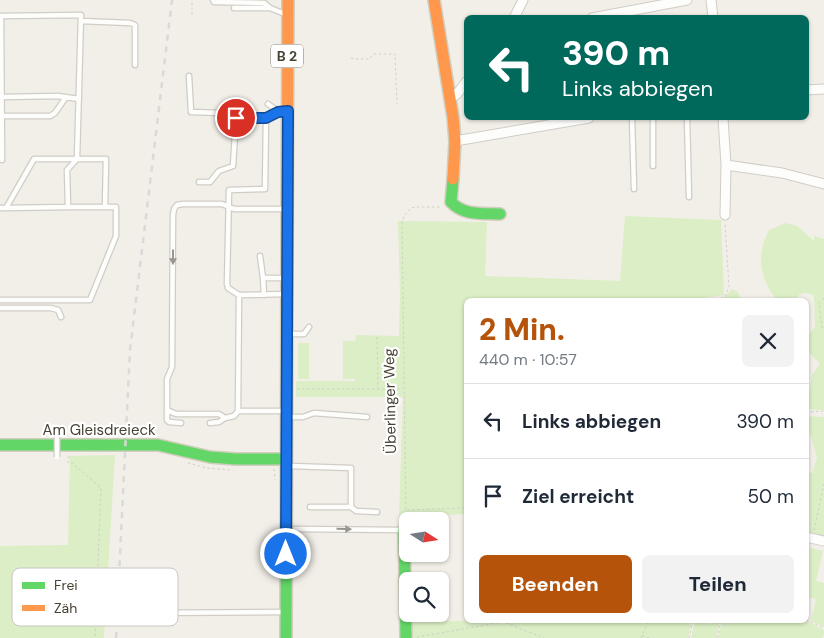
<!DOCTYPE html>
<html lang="de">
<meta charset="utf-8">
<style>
:root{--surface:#fff;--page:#f2f2f3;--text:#1f2937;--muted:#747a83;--line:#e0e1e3;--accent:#b45309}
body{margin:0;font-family:"DM Sans",sans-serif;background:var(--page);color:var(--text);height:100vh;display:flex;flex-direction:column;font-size:19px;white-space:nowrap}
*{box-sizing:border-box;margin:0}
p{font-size:16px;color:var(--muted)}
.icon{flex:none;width:28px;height:28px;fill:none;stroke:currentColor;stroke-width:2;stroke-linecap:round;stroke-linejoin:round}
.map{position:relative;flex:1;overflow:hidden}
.panel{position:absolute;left:464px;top:298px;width:345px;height:325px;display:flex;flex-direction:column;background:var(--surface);border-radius:8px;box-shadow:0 1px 4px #0004}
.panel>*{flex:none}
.hud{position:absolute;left:464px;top:15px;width:345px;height:105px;border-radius:8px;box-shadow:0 1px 4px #0004;background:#00695c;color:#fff;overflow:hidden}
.needle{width:32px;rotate:102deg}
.tools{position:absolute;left:399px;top:512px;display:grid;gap:10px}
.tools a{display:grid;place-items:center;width:50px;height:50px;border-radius:8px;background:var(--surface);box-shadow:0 1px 4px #0004;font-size:25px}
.pin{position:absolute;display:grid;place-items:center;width:42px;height:42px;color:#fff;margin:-21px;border:2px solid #fff;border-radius:50%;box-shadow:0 1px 5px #0007}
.me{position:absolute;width:55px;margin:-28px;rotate:0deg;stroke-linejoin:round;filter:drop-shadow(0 0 4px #0008)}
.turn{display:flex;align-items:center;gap:18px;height:105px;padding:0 15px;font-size:22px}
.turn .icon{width:65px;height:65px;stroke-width:2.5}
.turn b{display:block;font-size:35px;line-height:42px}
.round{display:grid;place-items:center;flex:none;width:52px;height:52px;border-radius:8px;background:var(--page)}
.overview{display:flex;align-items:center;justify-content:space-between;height:85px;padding:0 15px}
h1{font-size:30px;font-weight:800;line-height:38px;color:var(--accent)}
.action{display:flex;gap:10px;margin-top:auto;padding:10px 15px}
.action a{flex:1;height:58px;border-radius:8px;background:var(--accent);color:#fff;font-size:20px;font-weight:800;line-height:58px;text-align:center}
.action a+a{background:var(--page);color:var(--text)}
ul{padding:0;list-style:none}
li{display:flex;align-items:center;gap:15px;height:75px;padding:0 15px;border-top:1px solid var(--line)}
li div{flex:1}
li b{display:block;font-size:19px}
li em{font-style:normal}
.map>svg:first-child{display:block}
.green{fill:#dbeec5}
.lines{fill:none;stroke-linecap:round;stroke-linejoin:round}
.lane-casing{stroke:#d0cdc6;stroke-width:7}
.street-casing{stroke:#d0cdc6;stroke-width:11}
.fast-casing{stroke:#d2cebe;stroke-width:14}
.slow-casing{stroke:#d2cebe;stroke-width:14}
.path{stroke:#d2cfc9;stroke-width:1;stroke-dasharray:2.5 2.5;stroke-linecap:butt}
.lane{stroke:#fdfdfc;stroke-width:4.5}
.street{stroke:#fdfdfc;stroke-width:9}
.fast{stroke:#63d668;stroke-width:11}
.slow{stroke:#ff974d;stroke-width:11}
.rail{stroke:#d9d9d8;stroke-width:2.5;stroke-dasharray:6 6;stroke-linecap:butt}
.lane-bridge-casing{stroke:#d0cdc6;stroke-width:7;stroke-linecap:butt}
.lane-bridge{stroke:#fdfdfc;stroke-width:4.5}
.oneway{fill:#99968e}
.route-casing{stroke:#114b97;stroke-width:12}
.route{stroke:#1a73e8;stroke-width:9}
.labels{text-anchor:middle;stroke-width:4.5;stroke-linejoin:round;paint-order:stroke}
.shield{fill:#fff;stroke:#7f7b71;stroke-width:1}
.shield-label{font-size:14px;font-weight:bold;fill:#484234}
.street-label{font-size:15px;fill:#484234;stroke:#fff}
.key{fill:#fff;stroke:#c8c6c2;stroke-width:1}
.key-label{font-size:14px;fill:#484234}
</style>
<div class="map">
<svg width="824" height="638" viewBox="0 0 824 638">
<rect width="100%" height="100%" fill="#f2efe8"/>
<path class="green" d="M625,216L721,220L724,295L697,299V300H466V514L399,517L403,397H296V381H355V379H343V341H355L356,335L399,336L400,294L398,221L487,222L485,276L620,281Z
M786,223L797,226L814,241V236L824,239V410H815L806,408V390H810L812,375L819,365V362C805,352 802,340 815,327L814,295L805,293L800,294L795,300H776C774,295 770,292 768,287C758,266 759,250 769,230Z
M732,289L737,291L742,300H722Z
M298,343H309V379H298Z
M806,416L824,417V537L806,532V472L812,473L817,458L811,436L806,429Z
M115,455L104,638H0V546L68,545L70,456Z
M806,547L823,551L816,581L824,583V627L811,621L816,599L806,597Z
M488,620H692L688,638H412L411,621H488Z
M712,620H720L716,638H691L695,621L711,624Z
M722,620H801L808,622L824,630V635L822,638H718Z"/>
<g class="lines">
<defs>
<path id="lane" d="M213,0L214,2L264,3L270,8L285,14
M234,8H270
M1,16L2,160
M81,21L130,23L135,25V65
M189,76L191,112L221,113L236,118
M2,97L58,96L79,99
M268,104L279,112
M2,116H50L55,113L66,97
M266,118L265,189L229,190L227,284L228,288L239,295L286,294
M632,118L634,189
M653,118V166
M687,118L689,197
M199,182H210L219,171L233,166L236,118H266L278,112
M0,208H6L34,159H77L81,15L2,16
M6,208L68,207L67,170L77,159H106L105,207
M260,256L263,278L264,295
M263,278H285
M0,300H90L116,236V207H68
M0,308H51L58,310L61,317
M288,334H304L309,327
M167,410L176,414H219L225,418L234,416L238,411L239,295
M238,411H285
M288,417H303L314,413L367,417
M181,423L169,422L167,420V379L172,367L173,215L174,209L177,205L183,204H222L234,209H286
M210,423L219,422L225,418
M290,466L351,468V507H310
M351,507L356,511L377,512
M295,529L404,530
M140,613L284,612"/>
<path id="street" d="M711,0L713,18
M514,18L523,0
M592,18L687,0
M806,90L824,89
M451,98L457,94L466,82
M723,118L726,165L725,215
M455,141L589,118
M726,165L782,173L824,184
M806,537L824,541"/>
<path id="fast" d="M453,179L451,202C464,216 482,213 500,214
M0,445H158L210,457L235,459H286
M404,530L406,638
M286,638L287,244"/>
<path id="slow" d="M434,0L453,117L455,141L453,179
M287,244L288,0"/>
</defs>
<use href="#lane" class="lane-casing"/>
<use href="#street" class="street-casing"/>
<use href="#fast" class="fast-casing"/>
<use href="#slow" class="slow-casing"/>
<path class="path" d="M192,15V0
M351,58L357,59H369L374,54H395L397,104
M824,298L819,303L822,327L824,331
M716,300L725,297L729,287L725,223
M377,337L378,388
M297,389H403
M806,412L824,411
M69,456L68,463H72L101,488L95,638
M188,463L207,468L231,470
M274,469L275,480
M407,510L466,508
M406,519L402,223L404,216L411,208L416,207H442
M814,530L824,484
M503,620V622L544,638
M806,620L824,628
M642,636L650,638
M417,637L503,622
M641,638L649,620
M689,638L693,620
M717,638L721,620"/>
<use href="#lane" class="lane"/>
<use href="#street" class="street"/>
<use href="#fast" class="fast"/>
<use href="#slow" class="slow"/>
<path class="rail" d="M116,638L130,350L172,0"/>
<defs>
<path id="lane-bridge" d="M57,457V437"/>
</defs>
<use href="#lane-bridge" class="lane-bridge-casing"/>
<use href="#lane-bridge" class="lane-bridge"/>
</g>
<defs><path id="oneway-solid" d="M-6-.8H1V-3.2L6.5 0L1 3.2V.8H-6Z" transform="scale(1.25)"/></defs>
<g class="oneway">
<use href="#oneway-solid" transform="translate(173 257) rotate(90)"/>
<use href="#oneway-solid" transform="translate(344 529) rotate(1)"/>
</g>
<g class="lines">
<defs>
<path id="route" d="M236,118H266L278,112L288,111L286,554"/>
</defs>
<use href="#route" class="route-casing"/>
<use href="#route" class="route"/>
</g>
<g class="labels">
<rect class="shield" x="271" y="44.5" width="32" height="23" rx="4"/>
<g class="shield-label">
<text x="287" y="61">B 2</text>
</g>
<g class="street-label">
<text transform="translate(390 401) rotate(-91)" y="5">Überlinger Weg</text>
<text x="99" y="435">Am Gleisdreieck</text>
</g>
</g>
<rect x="12" y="568" width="166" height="58" rx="8" class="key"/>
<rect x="22" y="582" width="23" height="7" fill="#63d668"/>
<rect x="22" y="605" width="23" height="6" fill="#ff974d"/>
<g class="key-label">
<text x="54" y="590">Frei</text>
<text x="54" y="613">Zäh</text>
</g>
</svg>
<div class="tools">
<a><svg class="needle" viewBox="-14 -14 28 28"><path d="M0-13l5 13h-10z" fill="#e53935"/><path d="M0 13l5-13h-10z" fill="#747a83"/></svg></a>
<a><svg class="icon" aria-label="search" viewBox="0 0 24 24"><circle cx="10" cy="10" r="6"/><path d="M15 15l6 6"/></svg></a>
</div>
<div class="pin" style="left:236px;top:118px;background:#d93025"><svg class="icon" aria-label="arrive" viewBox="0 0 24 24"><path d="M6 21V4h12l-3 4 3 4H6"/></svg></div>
<svg class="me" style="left:286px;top:554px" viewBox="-20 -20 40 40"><circle r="17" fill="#1a73e8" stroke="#fff" stroke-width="3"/><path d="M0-11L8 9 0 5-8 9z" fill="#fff"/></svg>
<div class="hud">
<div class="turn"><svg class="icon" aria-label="left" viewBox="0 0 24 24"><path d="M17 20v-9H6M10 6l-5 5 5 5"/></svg><div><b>390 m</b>Links abbiegen</div></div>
</div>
<section class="panel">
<div class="overview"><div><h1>2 Min.</h1><p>440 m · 10:57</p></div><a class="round"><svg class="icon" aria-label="close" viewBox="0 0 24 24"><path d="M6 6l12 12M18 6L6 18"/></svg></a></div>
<ul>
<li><svg class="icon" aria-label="left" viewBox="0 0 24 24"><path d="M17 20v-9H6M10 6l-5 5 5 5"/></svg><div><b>Links abbiegen</b></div><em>390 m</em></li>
<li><svg class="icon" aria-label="arrive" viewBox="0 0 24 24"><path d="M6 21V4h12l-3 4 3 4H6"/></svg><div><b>Ziel erreicht</b></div><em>50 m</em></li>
</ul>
<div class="action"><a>Beenden</a><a>Teilen</a></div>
</section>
</div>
